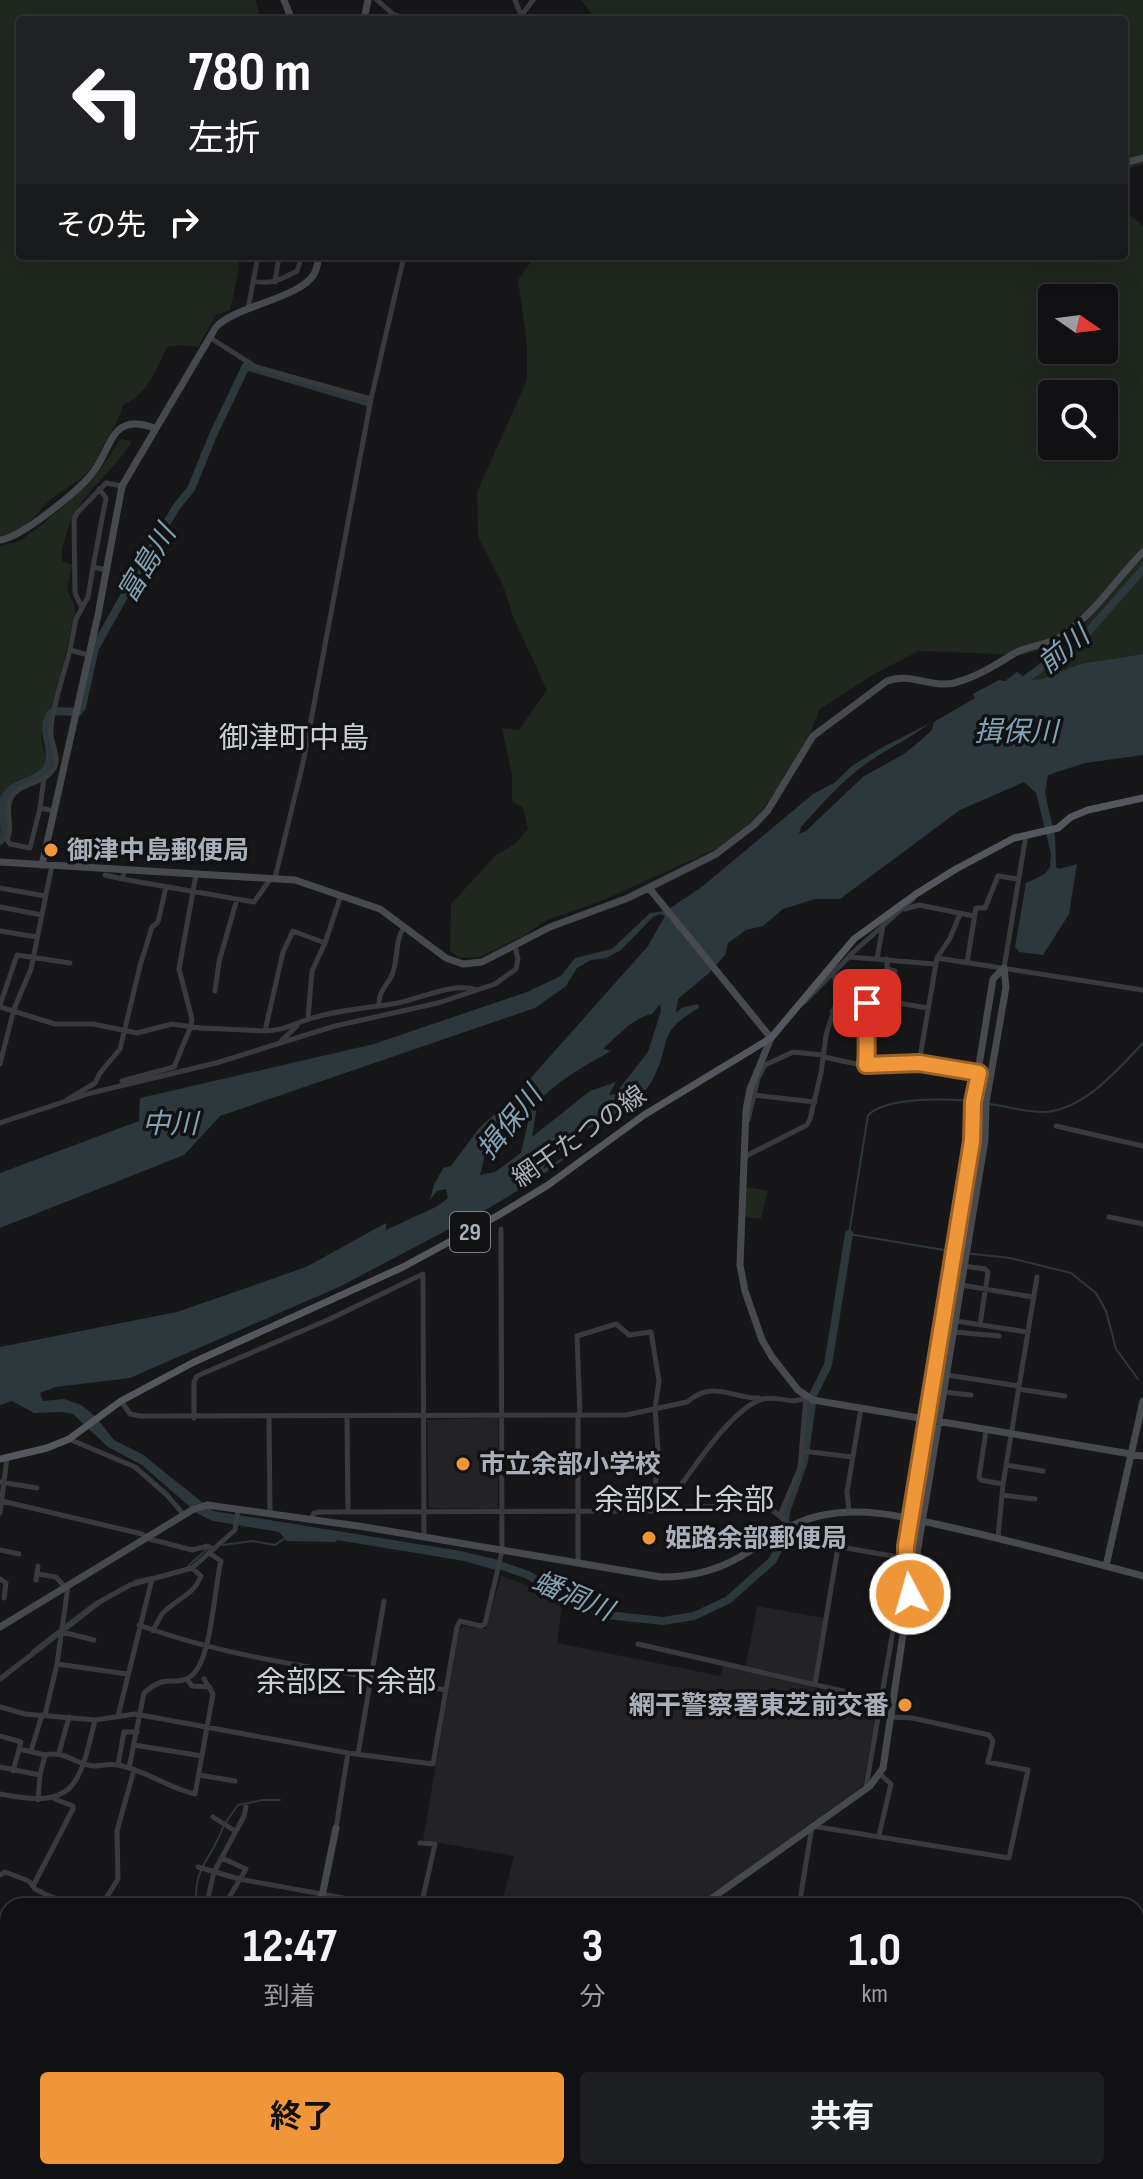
<!DOCTYPE html>
<html lang="ja">
<meta charset="utf-8">
<style>
:root{--surface:#111113;--page:#1e1f21;--text:#f1f3f6;--muted:#9c9da0;--line:#303133;--accent:#ef9639}
body{margin:0;font-family:"Sofia Sans Condensed","Noto Sans JP",sans-serif;background:var(--page);color:var(--text);height:100vh;display:flex;flex-direction:column;font-size:30px;white-space:nowrap}
*{box-sizing:border-box;margin:0}
p{font-size:26px;color:var(--muted)}
.icon{flex:none;width:44px;height:44px;fill:none;stroke:currentColor;stroke-width:2;stroke-linecap:round;stroke-linejoin:round}
.map{position:relative;flex:1;overflow:hidden}
.details{position:absolute;left:0px;top:1898px;width:1144px;height:282px;display:flex;flex-direction:column;background:var(--surface);border-radius:24px 24px 0 0;box-shadow:0 8px 32px #0002,0 0 0 2px var(--line)}
.details>*{flex:none}
.banner{position:absolute;left:16px;top:16px;width:1112px;height:244px;border-radius:8px;box-shadow:0 8px 32px #0002,0 0 0 2px var(--line);background:#202124;color:#fff;overflow:hidden}
.needle{width:52px;rotate:104deg}
.controls{position:absolute;left:1038px;top:284px;display:grid;gap:16px}
.controls a{display:grid;place-items:center;width:80px;height:80px;border-radius:8px;background:var(--surface);box-shadow:0 8px 32px #0002,0 0 0 2px var(--line);font-size:40px}
.pin{position:absolute;display:grid;place-items:center;width:68px;height:68px;color:#fff;margin:-34px;border-radius:16px;box-shadow:0 4px 12px #0006}
.me{position:absolute;width:88px;margin:-44px;rotate:354deg;stroke-linejoin:round;filter:drop-shadow(0 0 6px #0008)}
.turn{display:flex;align-items:center;gap:28px;height:168px;padding:0 40px;font-size:36px}
.turn .icon{width:104px;height:104px;stroke-width:2.5}
.turn b{display:block;font-size:56px;line-height:68px}
.then{display:flex;align-items:center;height:76px;padding:0 40px;background:#0003;gap:16px;font-size:30px}
.eta{display:flex;justify-content:space-evenly;align-items:center;height:136px;text-align:center}
.eta b{font-size:48px;font-weight:700;line-height:56px}
.action{display:flex;gap:16px;margin-top:auto;padding:16px 40px}
.action a{flex:1;height:92px;border-radius:8px;background:var(--accent);color:#111;font-size:32px;font-weight:700;line-height:92px;text-align:center}
.action a+a{background:var(--page);color:var(--text)}
.map>svg:first-child{display:block}
.built{fill:#232326}
.green{fill:#1f271f;fill-rule:evenodd}
.water{fill:#2d383d;fill-rule:evenodd}
.lines{fill:none;stroke-linecap:round;stroke-linejoin:round}
.stream{stroke:#2d383d;stroke-width:2}
.river{stroke:#2d383d;stroke-width:8}
.street{stroke:#383a3e;stroke-width:5}
.secondary{stroke:#46494e;stroke-width:7}
.primary{stroke:#54575d;stroke-width:7}
.route-casing{stroke:#9b6225;stroke-width:20}
.route{stroke:#ef9639;stroke-width:14}
.poi-dot{fill:#ef9639;stroke:#121214;stroke-width:3}
.labels{text-anchor:middle;stroke-width:7;stroke-linejoin:round;paint-order:stroke}
.shield{fill:#121214;stroke:#7c8188;stroke-width:2}
.shield-label{font-size:24px;font-weight:bold;fill:#a9b0b9}
.poi-label{font-size:26px;font-weight:bold;fill:#a9b0b9;stroke:#121214;text-anchor:start}
.street-label{font-size:26px;fill:#a9b0b9;stroke:#121214}
.water-label{font-size:28px;font-style:italic;fill:#81a3b3;stroke:#121214}
.quarter-label{font-size:30px;fill:#cacfd5;stroke:#121214}
</style>
<div class="map">
<svg width="1143" height="2179" viewBox="0 0 1143 2179">
<rect width="100%" height="100%" fill="#171719"/>
<path class="built" d="M498,1418V1509L429,1508L427,1420Z
M501,1576L530,1586L562,1606L557,1643L721,1676L723,1666L745,1671L757,1606L825,1618L813,1688L878,1703L863,1786L696,1906H501L514,1856L423,1840L459,1630L464,1626L486,1629Z
M751,2172H815L814,2179H749Z"/>
<path class="green" d="M0,0H256L260,20H20V256H238L239,270L230,310L216,315L198,347L182,345L167,347C156,370 148,394 123,405C119,420 112,430 104,444C100,451 98,460 93,466C83,480 67,487 54,497C36,510 26,536 0,536Z
M581,0H1143V164L1124,170V20H592L595,18Z
M1124,210L1143,226V654L1080,664L1043,679L1028,680L1026,676L1032,672L1070,656L1097,628L1081,637L1024,655L919,651L876,673L820,709L810,734L782,783L754,821L718,848L606,899L545,921L527,934L480,957L459,958L450,951L451,904L496,855L515,844L528,829L523,808L512,801V775L502,728L519,730L547,690L513,617L503,585L478,537L477,492L527,380V344L518,280L535,256H1124ZM1052,298H1104V350H1052ZM1052,394H1104V446H1052Z
M121,439L132,441C111,477 78,492 66,535C63,544 61,552 62,561L72,565L67,590L74,604L75,612L53,708L43,724L41,742L47,760C36,781 17,774 6,792C0,806 6,822 0,837V546L20,541L45,522L94,478Z
M746,1187L768,1191L761,1219L745,1217Z"/>
<path class="water" d="M1143,654V755L1085,763L1048,775L1045,793L1055,837L1056,867L1059,869L1077,864L1069,914L1043,955L1019,952L1015,947L1026,883L1045,874L1050,867L1051,853L1036,793L1024,782L960,810L840,899H815L783,909L763,926L746,930L728,943L725,955L709,973L678,999L676,1013L681,1008L698,1004L699,1008C656,1032 672,1041 654,1077C640,1106 603,1120 576,1135C566,1142 559,1154 548,1158L543,1169L575,1151L537,1179L489,1208L341,1286L130,1378L56,1387L40,1393L43,1401L64,1399L81,1405L95,1416L114,1440L142,1454L213,1511L461,1551L498,1560L496,1570L464,1561L337,1540L336,1542L287,1541L279,1532L213,1521L198,1514L142,1465L108,1447L73,1414L62,1412L34,1413L12,1401L0,1405V1347L177,1312L306,1267L386,1223V1230L436,1207L448,1198L446,1189L437,1191L430,1200L434,1185L443,1168L451,1166L480,1127L513,1098L648,946L665,916L660,914L653,917L621,950L606,958L591,960L577,968L566,986L535,1008L220,1116L184,1155L0,1228V1173L139,1121L140,1098L374,1044L527,992L561,976L575,958L612,949L650,913L666,911L703,886L813,794L834,783L852,766L883,747L930,723C911,738 890,747 870,761C844,778 822,804 801,827L799,834L806,831L864,776L904,754L920,741L932,730L934,722L975,698L973,694L999,680L1005,681L1017,672L1028,680L1042,679L1080,664ZM660,1004L661,1011L648,1052L615,1094L609,1095L616,1082L590,1091L532,1137L536,1112L534,1106C555,1082 584,1066 611,1051L603,1049C616,1037 634,1017 652,1014ZM530,1113L521,1153L495,1172L480,1175L485,1154L518,1116Z"/>
<g class="lines">
<path class="stream" d="M989,1104C1007,1106 1028,1113 1046,1112C1086,1108 1117,1070 1143,1043
M950,1251L849,1234L868,1115C889,1096 944,1099 971,1101
M956,1252L1010,1258L1071,1273L1096,1293L1106,1311L1116,1349L1138,1379
M223,1545L253,1541L275,1545L285,1538
M188,1566L207,1549
M134,1581L151,1577
M64,1626L97,1601
M32,1651L59,1630
M226,1822L238,1805L263,1800H280
M197,1906C191,1869 213,1858 223,1827
M1136,2071L1143,2055
M0,2156H8
M675,2179L676,2172"/>
<path class="river" d="M1023,687L1027,678L1083,638L1143,569
M0,841L5,834C5,823 1,812 3,802C9,779 43,784 49,763C54,746 40,734 50,714L55,711L78,712L82,707L95,648L142,564L177,506L191,489L213,435L246,366L367,402
M491,1562L528,1575L571,1600L607,1615L663,1621L694,1616L728,1600L773,1560L783,1539L786,1512L804,1461L813,1395L828,1365L849,1234"/>
<path class="street" d="M377,0L394,15L415,20
M515,0L521,15
M518,20L533,0
M253,281C272,285 280,280 297,271L302,256
M275,282L279,256
M248,309L258,256
M209,337L256,367L371,399
M99,489L106,498L93,567L107,570
M82,608L75,593L74,519L78,512L106,483L122,486
M88,655L70,650L76,619L88,597L93,567
M44,778L40,808L54,811
M40,808L30,848L10,844L7,840C14,825 4,811 11,798C20,781 47,785 55,766C59,757 52,745 51,736C49,717 65,671 70,650
M125,870L122,879L254,902L271,878
M105,875L122,879
M275,878L303,763L371,399L404,256
M0,888L45,896
M0,907L42,915
M905,909L919,905L974,916
M0,931L37,937
M849,956L913,899
M937,958L950,938L960,914
M877,959L883,925
M887,959V969L895,971L892,1002
M967,962L976,908H985L998,876L1018,879
M1004,968L1026,835
M215,991L219,962L237,899
M838,997L865,998L867,1003L892,1002L928,1008
M804,1002L849,957L935,964
M0,1005L17,955L70,963
M379,1006C378,993 385,988 391,977C399,961 394,942 404,927
M0,1007L55,1024H93L137,1033L172,1024L200,1028L265,1031L283,952L293,931L325,943
M832,1011L866,1017
M308,1019L312,971L325,943L341,895
M265,1031C282,1031 291,1025 306,1020C336,1010 368,1008 398,1003C423,998 452,982 477,990
M281,1041L297,1026
M824,1057L861,1065L919,1063L978,1073
M919,1063L937,958L1143,990
M0,1064L14,1009L31,969L52,865
M866,1065C868,1043 865,1024 867,1003
M122,1081L174,1067L191,1026L192,1019L179,969L196,875
M754,1095L815,1102
M67,1100L95,1083L100,1073L120,1049L140,966L152,927L158,922L166,887
M748,1120L758,1078L765,1065L793,1052L823,1055
M0,1123L91,1093L216,1063L335,1026L438,1003L495,984L516,969L518,959L515,946
M1056,1126L1143,1146
M744,1157L807,1125L810,1119L821,1073L826,1035L838,997L834,974
M1109,1217L1143,1224
M964,1266L985,1269L988,1272L980,1325
M961,1285L1033,1297
M956,1321L1027,1332
M954,1332L999,1336
M947,1375L1019,1386
M1018,1389L1065,1396
M944,1392L971,1395
M121,1401L130,1414L140,1416L626,1415L687,1402C714,1379 733,1399 759,1398
M578,1414V1564
M580,1414L577,1336L616,1324L629,1335L651,1332L659,1381L655,1408L658,1452L655,1492L660,1510
M347,1417L348,1512
M194,1418V1382L197,1376L330,1319L423,1274L424,1537
M269,1418L270,1513
M986,1431L979,1477L981,1480L1003,1484
M69,1439L135,1467L167,1495L184,1515
M803,1451L852,1457
M1006,1465L1043,1471
M0,1482L37,1488
M1002,1495L1035,1499
M2,1501L142,1534L146,1538L192,1550L208,1546L212,1549
M664,1508L766,1505L811,1542L916,1560
M849,1511L847,1492L861,1408
M0,1513L7,1458
M311,1519L314,1513L319,1512L657,1511L667,1505C687,1478 731,1407 763,1399C778,1395 793,1406 806,1397L800,1468L780,1515
M998,1538L1003,1484L1037,1277
M0,1550L19,1554
M37,1574L56,1577L65,1587
M0,1579L6,1583L4,1598
M36,1580L38,1566
M139,1625C237,1661 343,1671 446,1690
M153,1631C156,1625 159,1618 163,1613C176,1599 194,1595 201,1576L192,1568
M62,1632L94,1640
M638,1644L882,1700
M57,1664L127,1674
M0,1679L101,1601L130,1585L192,1568L235,1530L238,1510
M187,1679L192,1686L210,1687
M815,1684L838,1547
M0,1707L25,1714L95,1720L135,1714L348,1753L433,1764L457,1627L460,1621L481,1626L485,1624L502,1551L501,1229
M45,1715L57,1664L68,1586
M118,1716L152,1579
M0,1736L21,1742L13,1771
M134,1745L202,1756
M19,1749L45,1755
M31,1751L42,1715
M59,1753L69,1717
M358,1754L384,1601
M118,1765L124,1732H137
M0,1767L40,1775
M129,1768L144,1693C167,1672 175,1687 190,1677C212,1663 214,1587 221,1561L209,1553
M199,1775L235,1781
M866,1787L905,1561
M0,1794C75,1809 79,1787 95,1720
M38,1800L40,1775L45,1755C64,1750 75,1764 93,1766C101,1766 109,1763 118,1765C145,1770 168,1788 195,1794L213,1694L204,1679
M213,1817L235,1831
M336,1828L348,1753
M879,1835L891,1784L880,1774
M420,1843L435,1844L421,1906
M222,1858L246,1869L224,1906
M198,1867L239,1879L388,1906
M0,1875L5,1872L29,1881L35,1889L49,1896L82,1906
M33,1886L73,1809V1806L55,1799
M89,1906L105,1900L118,1879L117,1831L134,1770
M206,1906L214,1872L244,1816L246,1807
M799,1906L812,1826L1009,1858L1028,1770L988,1762L993,1741L989,1735L912,1718L892,1717
M0,1951L8,1937
M0,1988L8,1991
M0,2019L8,1997
M0,2032L8,2033
M0,2110L8,2087
M0,2127L8,2126
M0,2132L1,2145
M1136,2155L1143,2156
M0,2170L8,2169
M212,2172L216,2176L236,2179
M932,2172L962,2179
M1126,2173L1143,2175
M77,2177L91,2179
M16,2179L17,2172
M135,2179L137,2172
M261,2179L262,2172
M372,2179L373,2172
M480,2179L482,2172
M817,2179V2172
M888,2179L889,2172
M984,2179V2172"/>
<path class="secondary" d="M284,0L292,20
M364,20L368,0
M1124,163L1143,158
M0,540C21,538 81,489 94,471C113,445 111,412 155,428
M0,862L295,880L380,909L446,958L463,964L482,962L550,927L628,898L716,854L754,825L768,810L813,736L887,681C909,672 931,688 954,683C977,677 994,666 1015,653C1029,645 1047,646 1061,636C1095,614 1115,580 1143,552
M42,865L98,615L122,486L216,327C235,306 301,298 314,274C317,269 318,262 319,256
M649,888L771,1038L750,1089L746,1110L740,1265L745,1291L762,1340L772,1357L798,1390L813,1400L1143,1456
M1106,1566L1143,1401
M913,1578L985,1140L986,1103L1006,987L1004,968
M0,1627L192,1510L207,1505L365,1527L661,1577C687,1577 715,1571 738,1558C765,1543 788,1523 819,1516C866,1505 912,1519 958,1529C1020,1543 1082,1560 1143,1576
M320,1906L336,1828
M701,1906L870,1786L883,1768L911,1581L905,1559L910,1519L972,1141L973,1102L993,979L1004,968
M1136,2010L1143,2011
M0,2083L8,2085
M1136,2123L1143,2089
M216,2176L218,2172
M595,2179L597,2172
M615,2179L617,2172
M747,2179L749,2172
M1124,2179L1126,2172"/>
<path class="primary" d="M0,1459L47,1448L69,1439L121,1401L194,1362L403,1267L497,1216L548,1185L644,1115L771,1038L854,939L916,894L956,869L1014,838L1058,828L1071,817L1088,810L1143,798"/>
</g>
<g class="lines">
<defs>
<path id="route" d="M867,1003C865,1024 868,1043 866,1065L919,1063L979,1073L973,1102L972,1141L906,1546C905,1562 912,1577 910,1594"/>
</defs>
<use href="#route" class="route-casing"/>
<use href="#route" class="route"/>
</g>
<g class="poi-dot">
<circle cx="51" cy="850" r="8"/>
<circle cx="463" cy="1464" r="8"/>
<circle cx="649" cy="1538" r="8"/>
<circle cx="905" cy="1705" r="8"/>
</g>
<g class="labels">
<rect class="shield" x="450" y="1212" width="40" height="40" rx="6"/>
<g class="shield-label">
<text x="470" y="1240">29</text>
</g>
<g class="poi-label">
<text x="67" y="859">御津中島郵便局</text>
<text x="479" y="1473">市立余部小学校</text>
<text x="665" y="1547">姫路余部郵便局</text>
<text x="889" y="1714" text-anchor="end">網干警察署東芝前交番</text>
</g>
<g class="street-label">
<text transform="translate(579 1136) rotate(-35)" y="9">網干たつの線</text>
</g>
<g class="water-label">
<text transform="translate(146 563) rotate(-59)" y="10">富島川</text>
<text transform="translate(1063 649) rotate(-39)" y="10">前川</text>
<text x="1016" y="741">揖保川</text>
<text transform="translate(509 1122) rotate(-51)" y="10">揖保川</text>
<text x="170" y="1133">中川</text>
<text transform="translate(573 1595) rotate(23)" y="10">蟠洞川</text>
</g>
<g class="quarter-label">
<text x="294" y="748">御津町中島</text>
<text x="684" y="1510">余部区上余部</text>
<text x="346" y="1692">余部区下余部</text>
</g>
</g>
</svg>
<div class="controls">
<a><svg class="needle" viewBox="-14 -14 28 28"><path d="M0-13l5 13h-10z" fill="#e53935"/><path d="M0 13l5-13h-10z" fill="#9c9da0"/></svg></a>
<a><svg class="icon" aria-label="search" viewBox="0 0 24 24"><circle cx="10" cy="10" r="6"/><path d="M15 15l6 6"/></svg></a>
</div>
<div class="pin" style="left:867px;top:1003px;background:#d93025"><svg class="icon" aria-label="arrive" viewBox="0 0 24 24"><path d="M6 21V4h12l-3 4 3 4H6"/></svg></div>
<svg class="me" style="left:910px;top:1594px" viewBox="-20 -20 40 40"><circle r="17" fill="#ef9639" stroke="#fff" stroke-width="3"/><path d="M0-11L8 9 0 5-8 9z" fill="#fff"/></svg>
<div class="banner">
<div class="turn"><svg class="icon" aria-label="left" viewBox="0 0 24 24"><path d="M17 20v-9H6M10 6l-5 5 5 5"/></svg><div><b>780 m</b>左折</div></div>
<div class="then">その先<svg class="icon" aria-label="right" viewBox="0 0 24 24"><path d="M7 20v-9h11M14 6l5 5-5 5"/></svg></div>
</div>
<section class="details">
<div class="eta">
<div><b>12:47</b><p>到着</p></div>
<div><b>3</b><p>分</p></div>
<div><b>1.0</b><p>km</p></div>
</div>
<div class="action"><a>終了</a><a>共有</a></div>
</section>
</div>
